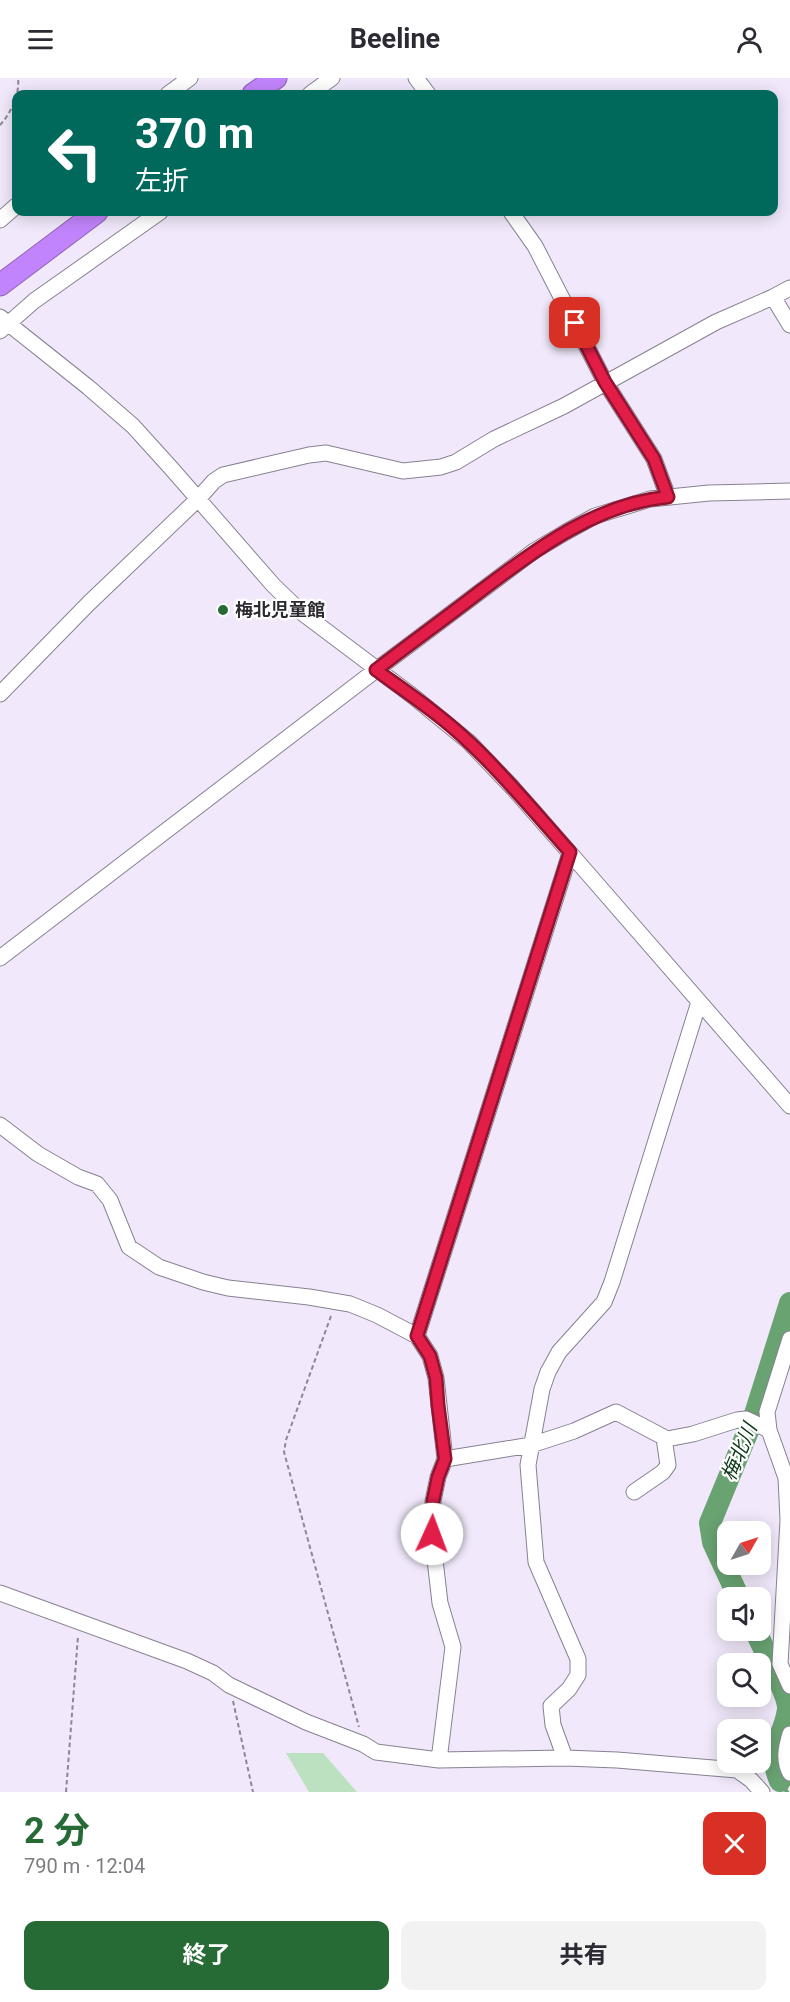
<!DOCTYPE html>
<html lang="ja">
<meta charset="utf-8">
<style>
:root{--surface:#fff;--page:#f2f2f3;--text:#2b2b33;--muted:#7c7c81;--accent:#266b36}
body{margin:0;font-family:Roboto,"Noto Sans JP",sans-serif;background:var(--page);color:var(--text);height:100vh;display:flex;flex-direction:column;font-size:22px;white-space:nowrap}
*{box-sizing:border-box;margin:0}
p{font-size:20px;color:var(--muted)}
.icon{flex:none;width:33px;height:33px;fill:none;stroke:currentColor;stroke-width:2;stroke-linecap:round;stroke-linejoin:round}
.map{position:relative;height:1714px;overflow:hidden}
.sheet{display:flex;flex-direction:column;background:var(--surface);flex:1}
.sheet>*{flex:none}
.banner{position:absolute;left:12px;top:12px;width:766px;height:126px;border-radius:12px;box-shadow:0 3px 15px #0003;background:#00695c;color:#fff;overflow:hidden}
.needle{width:39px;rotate:51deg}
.buttons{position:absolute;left:717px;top:1443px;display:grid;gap:12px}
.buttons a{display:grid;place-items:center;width:54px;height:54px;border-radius:12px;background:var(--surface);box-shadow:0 3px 15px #0003;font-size:30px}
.pin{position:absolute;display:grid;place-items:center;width:51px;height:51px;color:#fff;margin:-26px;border-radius:12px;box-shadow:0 3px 9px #0006}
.me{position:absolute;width:66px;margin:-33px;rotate:2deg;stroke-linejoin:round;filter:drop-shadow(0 0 4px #0008)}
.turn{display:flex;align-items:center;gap:21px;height:126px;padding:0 24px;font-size:27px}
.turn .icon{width:78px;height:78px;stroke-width:2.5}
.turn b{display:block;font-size:42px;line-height:51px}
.round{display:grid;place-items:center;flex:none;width:63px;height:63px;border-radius:12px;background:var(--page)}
.headline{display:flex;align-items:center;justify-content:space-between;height:102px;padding:0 24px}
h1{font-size:36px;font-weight:700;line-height:45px;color:var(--accent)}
.primary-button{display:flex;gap:12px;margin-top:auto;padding:12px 24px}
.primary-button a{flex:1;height:69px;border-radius:12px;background:var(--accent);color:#fff;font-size:24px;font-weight:700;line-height:69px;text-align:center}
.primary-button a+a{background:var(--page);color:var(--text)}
header{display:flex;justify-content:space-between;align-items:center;height:78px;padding:0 24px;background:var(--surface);font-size:27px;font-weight:700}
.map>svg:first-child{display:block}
.green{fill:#bce1c0}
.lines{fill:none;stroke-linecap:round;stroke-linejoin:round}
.stream{stroke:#69a372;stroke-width:4}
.river{stroke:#69a372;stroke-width:22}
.minor-casing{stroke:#888090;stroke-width:17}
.highway-casing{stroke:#8e64b5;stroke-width:23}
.path{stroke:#8d8794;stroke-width:2;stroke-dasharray:4.5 3;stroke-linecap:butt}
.minor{stroke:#fff;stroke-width:15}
.highway{stroke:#c284fc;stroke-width:21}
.route-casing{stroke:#92132f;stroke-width:15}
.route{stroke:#e11d48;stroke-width:10}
.poi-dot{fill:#266b36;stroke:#fff;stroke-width:2}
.labels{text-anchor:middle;stroke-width:4.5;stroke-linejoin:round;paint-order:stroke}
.poi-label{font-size:18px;font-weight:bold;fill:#2c2930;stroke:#fff;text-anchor:start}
.water-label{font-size:20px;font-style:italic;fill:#0b3717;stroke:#fff}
</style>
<header><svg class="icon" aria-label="menu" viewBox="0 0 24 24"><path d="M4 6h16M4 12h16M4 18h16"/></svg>Beeline<svg class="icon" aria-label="person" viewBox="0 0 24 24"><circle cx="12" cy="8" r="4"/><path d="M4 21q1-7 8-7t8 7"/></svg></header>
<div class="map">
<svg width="790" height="1714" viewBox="0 0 790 1714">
<rect width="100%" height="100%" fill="#f1e9fb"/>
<path class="green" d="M286,1675H323L357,1714H309Z"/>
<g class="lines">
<path class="stream" d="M780,1703L787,1714"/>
<path class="river" d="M739,1520L713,1464L710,1445L755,1336L790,1225
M755,1552C762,1568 789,1617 788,1631C784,1663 765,1667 780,1703"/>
<defs>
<path id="minor" d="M416,0L428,16
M168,16L190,0
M310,16L332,0
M511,134L535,168L605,304L654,381L668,419
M0,142L16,128
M790,210L773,219L790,247
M0,239L88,309L133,348L171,390L274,508L301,534L414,619L469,664L513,710L570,775L790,1028
M0,253L34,223L160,134
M0,616L89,525L198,421L214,403L223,397L309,377L326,375L403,393L441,389L456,384L494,361L564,328L716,244L773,219
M0,880L376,592L534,473L566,454L595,438L650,421L709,415L790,413
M0,1047L38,1076L78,1099L97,1106L110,1122L129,1169L159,1189L203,1204L228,1210L309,1219L350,1226L377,1237L417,1258L430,1278L436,1300L445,1381L438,1399L433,1423L432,1456L440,1525L453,1569L439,1682
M417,1258L570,775
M790,1261L767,1334L769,1352L786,1400L788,1442L780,1586L790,1608
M445,1381L531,1367L574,1353L616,1334L667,1361L693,1356L737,1342L746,1341L769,1352
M634,1414L663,1394L668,1387L664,1360
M0,1515L187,1583L213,1595L229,1607L306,1644L363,1666L376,1674L439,1682L565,1680L617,1682L737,1692L751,1702L762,1714
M790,1656C786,1669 783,1682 790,1695
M565,1680L553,1647L551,1628L569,1611L578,1597V1581L536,1484L528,1387L542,1311L548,1294L559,1274L604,1224L612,1204L699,924"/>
<path id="highway" d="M253,16L276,0
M0,207L97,134"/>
</defs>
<use href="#minor" class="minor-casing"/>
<use href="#highway" class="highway-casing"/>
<path class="path" d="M0,47C11,35 20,16 18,0
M331,1238L286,1362L284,1374L359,1649
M233,1623L253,1714
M66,1714L78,1558"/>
<use href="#minor" class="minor"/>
<use href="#highway" class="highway"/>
</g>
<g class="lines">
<defs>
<path id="route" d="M432,1456L433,1423L438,1399L445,1381L438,1327L436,1300L430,1278L417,1258L570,774C538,738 506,699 471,666C442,638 408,615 376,592C411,565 447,539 482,512C538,470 596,426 668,419L654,381L605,304L575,245"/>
</defs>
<use href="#route" class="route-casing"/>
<use href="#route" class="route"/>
</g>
<circle class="poi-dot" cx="223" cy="532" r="6"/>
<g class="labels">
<g class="poi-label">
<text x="235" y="538">梅北児童館</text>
</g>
<g class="water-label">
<text transform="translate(739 1374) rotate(-67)" y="7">梅北川</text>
</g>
</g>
</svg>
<div class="buttons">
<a><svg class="needle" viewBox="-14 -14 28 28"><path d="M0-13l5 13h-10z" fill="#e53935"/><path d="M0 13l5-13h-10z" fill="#7c7c81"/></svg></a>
<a><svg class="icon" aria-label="sound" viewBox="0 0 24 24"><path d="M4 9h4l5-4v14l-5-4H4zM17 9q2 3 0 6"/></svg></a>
<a><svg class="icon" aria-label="search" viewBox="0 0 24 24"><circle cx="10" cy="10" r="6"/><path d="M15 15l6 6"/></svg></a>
<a><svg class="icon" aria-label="layers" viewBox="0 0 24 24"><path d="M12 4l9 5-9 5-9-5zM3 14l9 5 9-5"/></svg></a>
</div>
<div class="pin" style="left:575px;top:245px;background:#d93025"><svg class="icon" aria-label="arrive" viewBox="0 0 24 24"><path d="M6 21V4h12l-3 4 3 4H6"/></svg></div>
<svg class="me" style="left:432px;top:1456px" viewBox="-20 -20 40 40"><circle r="19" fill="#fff"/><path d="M0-13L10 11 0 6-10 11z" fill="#e11d48"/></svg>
<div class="banner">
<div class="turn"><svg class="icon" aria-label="left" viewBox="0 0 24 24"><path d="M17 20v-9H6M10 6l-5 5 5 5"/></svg><div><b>370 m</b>左折</div></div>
</div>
</div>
<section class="sheet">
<div class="headline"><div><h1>2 分</h1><p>790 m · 12:04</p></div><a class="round" style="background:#d93025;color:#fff"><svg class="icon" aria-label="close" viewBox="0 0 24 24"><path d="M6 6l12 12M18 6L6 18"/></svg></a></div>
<div class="primary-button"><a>終了</a><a>共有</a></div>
</section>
